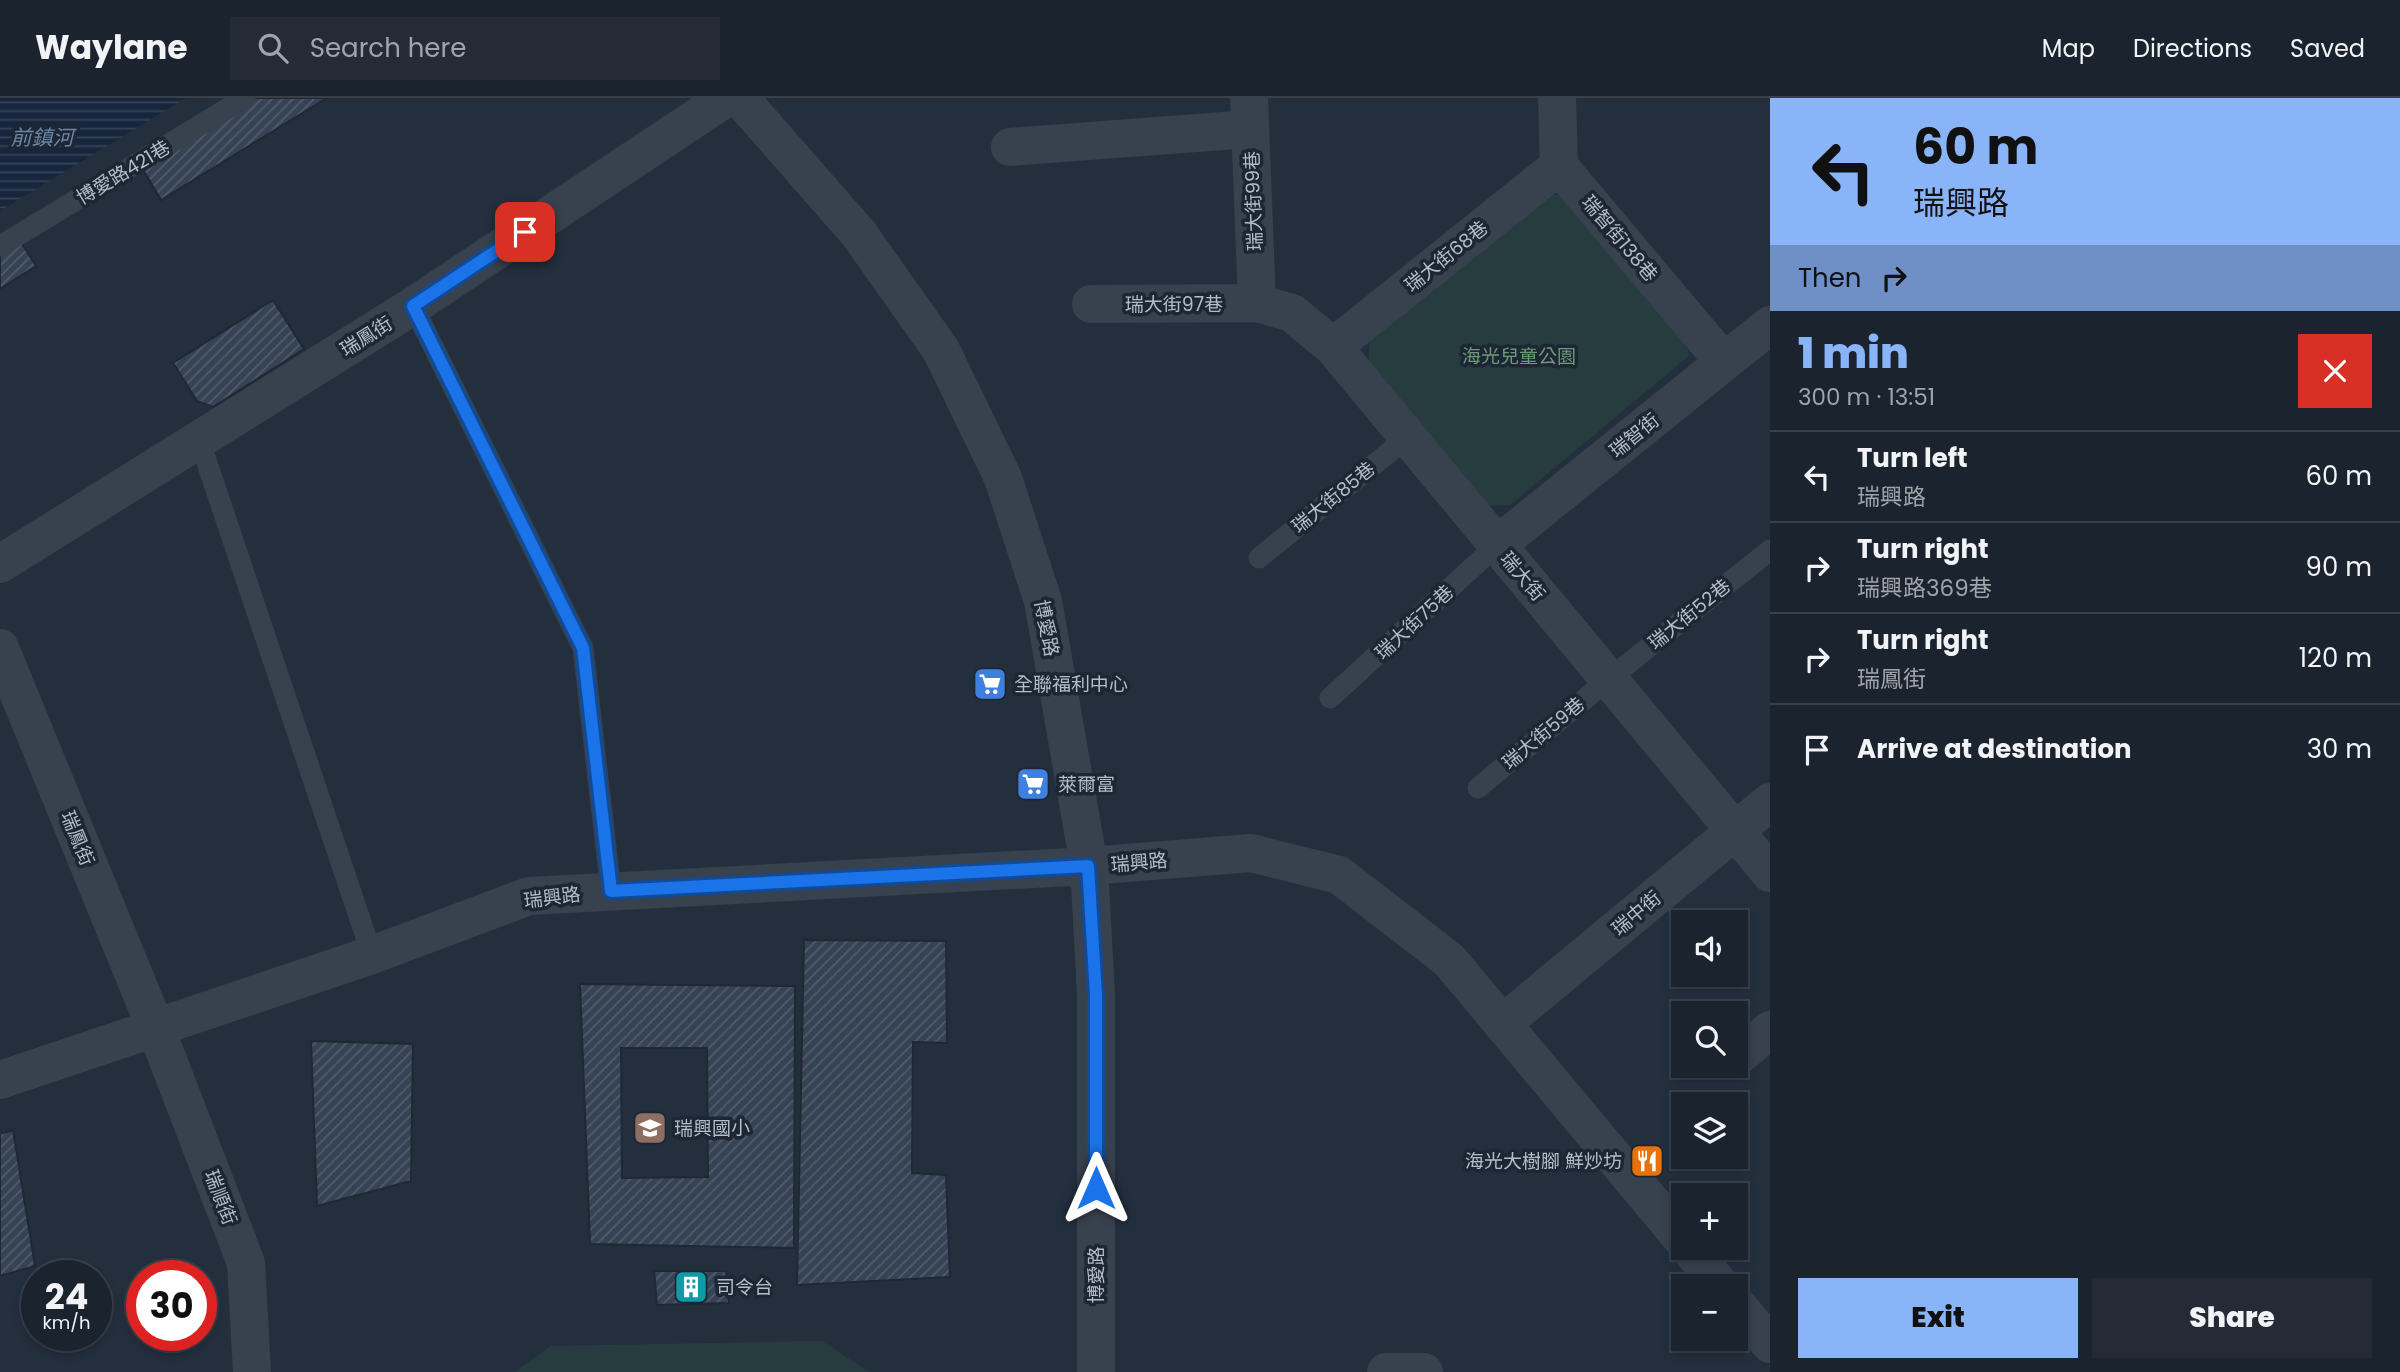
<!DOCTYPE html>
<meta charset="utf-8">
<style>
:root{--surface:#1b232e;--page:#242b36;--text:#f1f3f6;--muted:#a0a4aa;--line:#39404a;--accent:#8ab4f8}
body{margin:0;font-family:Poppins,"Noto Sans TC",sans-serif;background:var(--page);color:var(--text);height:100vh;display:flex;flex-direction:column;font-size:26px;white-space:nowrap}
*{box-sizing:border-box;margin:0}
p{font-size:23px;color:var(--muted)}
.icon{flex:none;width:38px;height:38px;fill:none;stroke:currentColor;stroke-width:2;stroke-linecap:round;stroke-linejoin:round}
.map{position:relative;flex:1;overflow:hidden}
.details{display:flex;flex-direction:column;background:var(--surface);width:630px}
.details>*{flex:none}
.banner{background:#8ab4f8;color:#111;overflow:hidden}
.tools{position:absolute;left:1671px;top:812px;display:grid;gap:14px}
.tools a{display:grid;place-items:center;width:77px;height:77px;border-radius:0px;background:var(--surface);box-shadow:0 4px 10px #0003,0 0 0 2px var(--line);font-size:35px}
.speed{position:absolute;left:21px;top:1162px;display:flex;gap:14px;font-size:35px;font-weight:700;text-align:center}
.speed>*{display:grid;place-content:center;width:91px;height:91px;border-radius:50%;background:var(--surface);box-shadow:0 4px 10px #0003,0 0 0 2px var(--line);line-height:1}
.speed small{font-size:18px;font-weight:400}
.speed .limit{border:10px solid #d22;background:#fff;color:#111}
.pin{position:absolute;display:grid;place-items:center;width:60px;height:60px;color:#fff;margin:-30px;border-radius:14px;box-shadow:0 4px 10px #0006}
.me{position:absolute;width:77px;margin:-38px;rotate:0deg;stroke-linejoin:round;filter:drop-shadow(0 0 5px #0008)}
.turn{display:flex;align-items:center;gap:24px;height:147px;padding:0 28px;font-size:32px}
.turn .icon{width:91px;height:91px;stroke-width:2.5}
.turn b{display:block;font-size:49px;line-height:60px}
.then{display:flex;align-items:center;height:66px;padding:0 28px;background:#0003;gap:14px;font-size:26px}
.round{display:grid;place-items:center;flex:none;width:74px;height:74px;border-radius:0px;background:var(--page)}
.head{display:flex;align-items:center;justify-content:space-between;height:119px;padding:0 28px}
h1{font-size:42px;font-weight:800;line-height:52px;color:var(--accent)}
.cta{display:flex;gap:14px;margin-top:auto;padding:14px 28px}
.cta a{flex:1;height:80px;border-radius:0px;background:var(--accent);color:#111;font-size:28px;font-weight:800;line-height:80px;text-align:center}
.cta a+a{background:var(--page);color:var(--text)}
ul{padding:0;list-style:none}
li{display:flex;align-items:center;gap:21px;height:91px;padding:0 28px;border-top:2px solid var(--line)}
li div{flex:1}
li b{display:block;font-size:26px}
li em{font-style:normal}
header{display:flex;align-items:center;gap:42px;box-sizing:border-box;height:98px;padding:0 35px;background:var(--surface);border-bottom:2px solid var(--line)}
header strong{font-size:33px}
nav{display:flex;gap:38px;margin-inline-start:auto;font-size:24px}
.search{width:490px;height:63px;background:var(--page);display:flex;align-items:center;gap:18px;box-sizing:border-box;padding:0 24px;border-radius:0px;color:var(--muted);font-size:26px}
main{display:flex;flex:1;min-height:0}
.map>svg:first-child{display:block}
.park{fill:#263c3f}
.water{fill:url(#water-rules)}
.building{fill:url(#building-hatch);stroke:#1f2835;stroke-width:2;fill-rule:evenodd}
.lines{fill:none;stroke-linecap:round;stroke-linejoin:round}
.lane{stroke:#38414e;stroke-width:21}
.street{stroke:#38414e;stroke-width:38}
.route-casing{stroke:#114b97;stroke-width:18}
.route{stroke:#1a73e8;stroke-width:12}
.labels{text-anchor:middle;stroke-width:7;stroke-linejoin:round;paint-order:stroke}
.street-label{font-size:19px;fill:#b4bcc9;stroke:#1d2633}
.park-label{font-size:19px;fill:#6b9a76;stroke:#1d2633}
.poi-label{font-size:19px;fill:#b4bcc9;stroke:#1d2633;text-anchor:start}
.water-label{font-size:21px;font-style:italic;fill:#6d86a8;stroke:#1d2633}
</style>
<header>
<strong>Waylane</strong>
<div class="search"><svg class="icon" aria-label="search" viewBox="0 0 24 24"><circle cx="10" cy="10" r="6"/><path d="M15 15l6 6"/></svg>Search here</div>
<nav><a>Map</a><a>Directions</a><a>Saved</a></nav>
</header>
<main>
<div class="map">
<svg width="1770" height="1274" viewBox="0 0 1770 1274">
<defs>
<pattern id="water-rules" width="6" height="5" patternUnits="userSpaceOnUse" patternTransform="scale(1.75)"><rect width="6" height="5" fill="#17263c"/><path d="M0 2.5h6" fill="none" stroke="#364457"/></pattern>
<pattern id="building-hatch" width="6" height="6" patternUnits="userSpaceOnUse" patternTransform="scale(1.75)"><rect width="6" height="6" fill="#364354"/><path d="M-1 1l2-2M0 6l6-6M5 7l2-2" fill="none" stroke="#515c6b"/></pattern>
</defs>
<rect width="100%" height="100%" fill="#242f3e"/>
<path class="park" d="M1551,95L1574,102L1684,231L1689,258L1510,407L1484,408L1368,267L1370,238Z
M822,1243L869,1274H515L550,1248Z"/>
<path class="water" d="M0,0H186L0,113Z"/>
<path class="building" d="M255,0H327L161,102L142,70Z
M21,144L36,168L0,191V158Z
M273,202L304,251L213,309L197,303L173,265Z
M804,842L946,843L947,945L913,944L912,1075L946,1077L950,1179L797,1187Z
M580,886L795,888L794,1150L590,1146ZM621,950H707L708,1079L622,1080Z
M311,943L413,946L411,1083L317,1108Z
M13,1032L35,1168L0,1178V1036Z
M654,1173H726L729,1205L657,1207Z"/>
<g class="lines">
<path class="lane" d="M0,148L245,0
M413,208L583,550L611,793
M200,344L372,857
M1259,460L1408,339
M1330,600L1497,447
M1478,690L1609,581L1770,452"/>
<path class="street" d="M740,0L859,136L941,252L1003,380L1043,503L1089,768L1096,897V1274
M1249,0L1257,205
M1557,0L1559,68L1724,264
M1010,49L1250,31
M1091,206L1257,205L1292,215L1333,249L1770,775
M1333,249L1559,68
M1497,447L1770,227
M0,466L413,208L726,0
M0,550L156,931L246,1165L252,1274
M1502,926L1770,704
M1736,960L1770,932
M0,982L372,857L529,798L1089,768L1251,755L1339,777L1449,862L1684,1143
M1689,1150L1721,1188
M1736,1206L1770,1246
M1386,1274H1424"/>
</g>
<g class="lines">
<defs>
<path id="route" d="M525,134L413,208L583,550L611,793L1088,768L1096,897V1090"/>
</defs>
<use href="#route" class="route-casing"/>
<use href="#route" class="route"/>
</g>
<defs>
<symbol id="supermarket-square" viewBox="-11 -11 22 22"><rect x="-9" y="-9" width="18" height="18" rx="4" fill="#3f7fe0" stroke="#1d2633"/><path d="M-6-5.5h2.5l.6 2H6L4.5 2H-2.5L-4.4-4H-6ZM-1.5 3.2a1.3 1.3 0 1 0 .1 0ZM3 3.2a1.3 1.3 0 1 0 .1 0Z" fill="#fff"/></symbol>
<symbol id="school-square" viewBox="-11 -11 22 22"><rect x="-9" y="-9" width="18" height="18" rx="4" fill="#8d6e63" stroke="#1d2633"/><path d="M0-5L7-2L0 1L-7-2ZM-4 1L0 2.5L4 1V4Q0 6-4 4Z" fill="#fff"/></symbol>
<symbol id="restaurant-square" viewBox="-11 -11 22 22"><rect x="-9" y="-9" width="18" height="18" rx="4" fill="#e8710a" stroke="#1d2633"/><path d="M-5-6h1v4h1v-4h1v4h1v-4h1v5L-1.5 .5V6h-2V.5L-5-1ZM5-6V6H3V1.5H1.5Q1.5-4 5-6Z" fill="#fff"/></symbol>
<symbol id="building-square" viewBox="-11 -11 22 22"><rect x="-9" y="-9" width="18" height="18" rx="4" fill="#0f9aa8" stroke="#1d2633"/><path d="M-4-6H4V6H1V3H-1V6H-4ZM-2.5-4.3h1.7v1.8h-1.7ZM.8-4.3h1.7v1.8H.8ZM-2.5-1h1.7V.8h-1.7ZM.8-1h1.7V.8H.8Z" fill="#fff"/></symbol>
</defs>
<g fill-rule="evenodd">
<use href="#supermarket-square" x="971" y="567" width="38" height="38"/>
<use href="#supermarket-square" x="1014" y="667" width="38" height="38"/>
<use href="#school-square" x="631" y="1011" width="38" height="38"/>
<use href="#restaurant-square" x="1628" y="1044" width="38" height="38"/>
<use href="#building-square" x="672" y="1170" width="38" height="38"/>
</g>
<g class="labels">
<g class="street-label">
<text transform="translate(123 74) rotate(-31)" y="7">博愛路421巷</text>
<text transform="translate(1253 103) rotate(-92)" y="7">瑞大街99巷</text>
<text transform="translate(1620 140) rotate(50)" y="7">瑞智街138巷</text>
<text transform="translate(1446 158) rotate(-39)" y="7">瑞大街68巷</text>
<text x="1174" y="213">瑞大街97巷</text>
<text transform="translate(366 238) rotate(-32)" y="7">瑞鳳街</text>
<text transform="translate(1634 337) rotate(-39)" y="7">瑞智街</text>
<text transform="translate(1333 399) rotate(-39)" y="7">瑞大街85巷</text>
<text transform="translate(1523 478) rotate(50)" y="7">瑞大街</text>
<text transform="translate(1689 516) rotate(-39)" y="7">瑞大街52巷</text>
<text transform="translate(1414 524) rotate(-43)" y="7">瑞大街75巷</text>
<text transform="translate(1047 530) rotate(79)" y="7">博愛路</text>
<text transform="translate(1543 635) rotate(-40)" y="7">瑞大街59巷</text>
<text transform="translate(78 740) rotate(68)" y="7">瑞鳳街</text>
<text transform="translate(1139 764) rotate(-5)" y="7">瑞興路</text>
<text transform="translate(552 799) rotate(-7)" y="7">瑞興路</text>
<text transform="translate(1636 815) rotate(-40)" y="7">瑞中街</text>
<text transform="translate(221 1099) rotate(69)" y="7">瑞順街</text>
<text transform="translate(1096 1177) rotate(-90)" y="7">博愛路</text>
</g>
<g class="park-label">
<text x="1519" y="265">海光兒童公園</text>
</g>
<g class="poi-label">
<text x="1014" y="593">全聯福利中心</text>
<text x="1058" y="693">萊爾富</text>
<text x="674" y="1037">瑞興國小</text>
<text x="1622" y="1070" text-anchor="end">海光大樹腳 鮮炒坊</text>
<text x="716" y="1196">司令台</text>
</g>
<g class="water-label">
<text x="42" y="47">前鎮河</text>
</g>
</g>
</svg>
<div class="tools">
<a><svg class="icon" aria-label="sound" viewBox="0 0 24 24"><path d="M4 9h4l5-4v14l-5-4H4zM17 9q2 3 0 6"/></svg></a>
<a><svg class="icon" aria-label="search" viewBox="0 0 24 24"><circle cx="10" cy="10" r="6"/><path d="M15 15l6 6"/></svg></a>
<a><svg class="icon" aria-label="layers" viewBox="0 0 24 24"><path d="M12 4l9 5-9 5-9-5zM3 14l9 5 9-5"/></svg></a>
<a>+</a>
<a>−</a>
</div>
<div class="speed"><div>24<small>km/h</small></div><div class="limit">30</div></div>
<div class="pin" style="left:525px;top:134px;background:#d93025"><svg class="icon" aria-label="arrive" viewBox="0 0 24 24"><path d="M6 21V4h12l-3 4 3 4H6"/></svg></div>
<svg class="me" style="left:1096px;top:1090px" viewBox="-20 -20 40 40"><path d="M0-17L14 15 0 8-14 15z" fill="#1a73e8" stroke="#fff" stroke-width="4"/></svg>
</div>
<section class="details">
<div class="banner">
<div class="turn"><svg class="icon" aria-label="left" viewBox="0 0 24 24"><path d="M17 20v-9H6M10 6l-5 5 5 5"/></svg><div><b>60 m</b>瑞興路</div></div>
<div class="then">Then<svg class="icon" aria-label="right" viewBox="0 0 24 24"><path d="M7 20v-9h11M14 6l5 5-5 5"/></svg></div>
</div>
<div class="head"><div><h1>1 min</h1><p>300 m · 13:51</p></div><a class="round" style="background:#d93025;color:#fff"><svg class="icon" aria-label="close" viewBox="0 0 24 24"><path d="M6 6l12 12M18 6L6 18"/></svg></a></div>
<ul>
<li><svg class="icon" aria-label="left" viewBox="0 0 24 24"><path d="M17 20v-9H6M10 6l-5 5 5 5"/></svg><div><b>Turn left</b><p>瑞興路</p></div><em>60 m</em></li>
<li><svg class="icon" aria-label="right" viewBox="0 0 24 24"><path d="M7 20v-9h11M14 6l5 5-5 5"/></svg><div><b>Turn right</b><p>瑞興路369巷</p></div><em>90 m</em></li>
<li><svg class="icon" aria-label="right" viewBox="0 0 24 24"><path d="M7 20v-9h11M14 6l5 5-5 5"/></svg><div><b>Turn right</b><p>瑞鳳街</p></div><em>120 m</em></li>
<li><svg class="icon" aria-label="arrive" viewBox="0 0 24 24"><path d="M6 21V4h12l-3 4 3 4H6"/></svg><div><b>Arrive at destination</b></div><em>30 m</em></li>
</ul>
<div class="cta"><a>Exit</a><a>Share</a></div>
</section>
</main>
